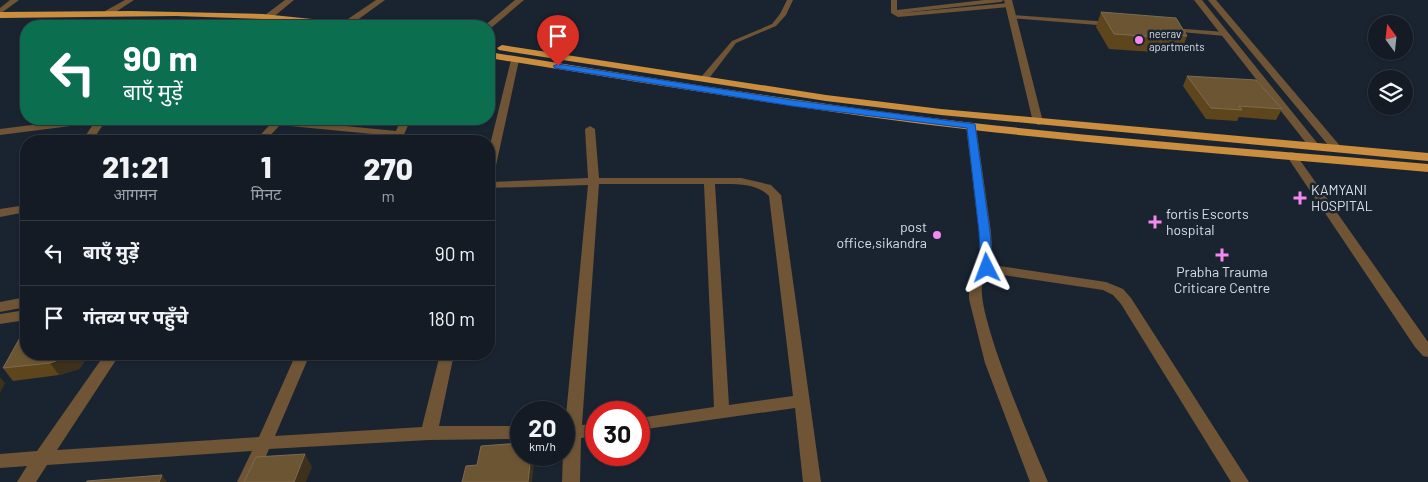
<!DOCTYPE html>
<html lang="hi">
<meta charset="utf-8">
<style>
:root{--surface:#141b25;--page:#212832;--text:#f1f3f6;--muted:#9da1a7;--line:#333942}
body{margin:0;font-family:Barlow,"Noto Sans Devanagari",sans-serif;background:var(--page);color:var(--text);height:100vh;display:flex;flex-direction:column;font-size:19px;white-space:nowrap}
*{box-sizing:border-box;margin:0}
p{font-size:16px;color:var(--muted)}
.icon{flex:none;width:28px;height:28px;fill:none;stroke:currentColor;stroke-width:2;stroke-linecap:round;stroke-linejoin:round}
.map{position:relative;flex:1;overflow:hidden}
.sheet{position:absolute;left:20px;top:135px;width:475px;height:225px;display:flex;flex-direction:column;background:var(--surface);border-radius:20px;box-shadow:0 1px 4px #0004,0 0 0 1px var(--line)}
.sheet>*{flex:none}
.top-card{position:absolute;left:20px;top:20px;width:475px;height:105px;border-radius:20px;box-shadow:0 1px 4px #0004,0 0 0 1px var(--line);background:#0b6e4f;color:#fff;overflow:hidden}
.needle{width:32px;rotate:345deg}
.controls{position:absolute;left:1368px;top:15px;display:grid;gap:10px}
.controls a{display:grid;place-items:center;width:45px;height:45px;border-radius:50%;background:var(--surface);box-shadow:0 1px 4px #0004,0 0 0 1px var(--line);font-size:25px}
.speed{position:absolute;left:510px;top:401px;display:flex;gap:10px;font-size:25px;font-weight:700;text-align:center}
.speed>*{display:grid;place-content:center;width:65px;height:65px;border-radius:50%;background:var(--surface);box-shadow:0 1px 4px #0004,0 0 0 1px var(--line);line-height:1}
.speed small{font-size:12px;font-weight:400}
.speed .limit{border:8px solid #d22;background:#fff;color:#111}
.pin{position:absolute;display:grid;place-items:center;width:42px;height:42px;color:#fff;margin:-51px -21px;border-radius:50% 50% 50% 0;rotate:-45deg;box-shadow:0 0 5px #0007}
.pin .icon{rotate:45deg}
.me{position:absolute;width:55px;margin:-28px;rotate:357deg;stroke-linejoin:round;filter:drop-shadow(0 0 4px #0008)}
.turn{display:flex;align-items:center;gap:18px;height:105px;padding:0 20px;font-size:22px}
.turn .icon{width:65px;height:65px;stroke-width:2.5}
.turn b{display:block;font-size:35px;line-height:42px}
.eta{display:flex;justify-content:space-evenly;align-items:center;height:85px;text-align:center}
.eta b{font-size:30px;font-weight:800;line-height:35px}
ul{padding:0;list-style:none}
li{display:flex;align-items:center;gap:15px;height:65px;padding:0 20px;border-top:1px solid var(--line)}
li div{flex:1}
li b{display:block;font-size:19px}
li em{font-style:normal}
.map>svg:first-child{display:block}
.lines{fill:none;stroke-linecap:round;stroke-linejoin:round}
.service{fill:#6f5435;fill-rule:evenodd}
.minor{fill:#6f5435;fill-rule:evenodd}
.trunk{fill:#ca8e3e;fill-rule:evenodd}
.wall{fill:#5f451c}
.shaded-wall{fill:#3e311b}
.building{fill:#6c5532;stroke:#7d6b4f}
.route{fill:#1a73e8;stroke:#114b97}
.poi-dot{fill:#f489f0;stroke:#1a2431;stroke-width:2}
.labels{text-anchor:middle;stroke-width:5;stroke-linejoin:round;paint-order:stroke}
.far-poi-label{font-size:11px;fill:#d8dfe8;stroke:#1a2431;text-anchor:start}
.poi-label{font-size:14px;fill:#d8dfe8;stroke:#1a2431;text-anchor:start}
</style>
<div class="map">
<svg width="1428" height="482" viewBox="0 0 1428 482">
<rect width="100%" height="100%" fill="#1a2431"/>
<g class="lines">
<path class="service" d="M787,0H793L786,15L776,26L736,43L707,81H701V77L732,41L772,24L780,14Z
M891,0H897V10L984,0H1004L1001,2L901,13L1009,3L1012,5L1009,7L898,17L891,13Z
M1012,15L1110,22L1113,24L1110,26L1010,18L1009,17Z
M1172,28L1225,32L1228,34L1225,36L1170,31V29Z"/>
<path class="minor" d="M10,0H19L0,14V8Z
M125,0H134L111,15H105V11Z
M285,0H294L271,19H265V15Z
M376,0H385L349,26H342V23Z
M515,0H524L491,28L484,26Z
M1004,0H1012L1043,122L1042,124L1038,125L1033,122Z
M1194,0H1202L1318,144L1319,146L1318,148H1310Z
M1208,0H1216L1341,147L1342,149L1341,151H1333Z
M515,57L519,60L495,170L489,173V149L511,60Z
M79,119H107L92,141H82L94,123L0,135V129Z
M275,119L396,131L401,119H411L401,141H391L393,136L280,125L265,141H255Z
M971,123L976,126L991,232L993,265L1106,282L1123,289L1131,298L1249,482H1231L1121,304L1113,295L1103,290L990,273C988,275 985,279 983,282C972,307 1035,451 1048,482H1030L985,363L969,299V282L980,267L979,232L966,126Z
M590,126L595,129L599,178H741L771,185L781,195L821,482H803L795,408L639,430V418L714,407L704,184H599L582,425L596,424V436L581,438L580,482H562L564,427L565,426L588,185L489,188V182L588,178L585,129ZM715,184C733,184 756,182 769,196L793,396L729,405Z
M1291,152L1295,153L1428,342V357L1423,356L1415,347L1286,155Z
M26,205V212L0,217V209Z
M26,297V307L0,312V302Z
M26,310V320L0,324V314Z
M105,354H120L57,450L259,437L296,354H310L275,436L422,427L440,354H454L439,426H521V439L429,440L269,449L255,482H237L252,451L47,465L36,482H17L27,466L0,468V454L37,451Z"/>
<path class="trunk" d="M132,11L263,14L351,23L356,26H331L263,19L176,16L0,18V12Z
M502,45L826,95L941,109L1428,153V161L941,115L826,101L499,50L497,48Z
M489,52C650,78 811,104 973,123C1125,140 1277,151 1428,164V172C1276,158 1125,147 973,130C811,111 650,84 489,58Z"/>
</g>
<path class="wall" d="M1101,12L1187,36L1181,52L1154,48L1153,52L1109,49L1096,27Z
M1187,76L1282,109L1276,120L1239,117L1237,121L1206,119L1183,86Z
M26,354H90L79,369L59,375L13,381L3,368Z"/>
<path class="shaded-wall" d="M71,354H90L79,369L59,375L50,363Z
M0,377L5,383L0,393Z
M305,454L312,467L306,482H294Z
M531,455H535L532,482H528Z
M162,475L167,482H159Z"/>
<path class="building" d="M1101,12L1176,18L1187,36L1160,33L1158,37L1114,34Z
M1187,76L1256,80L1282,109L1239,106L1242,110L1211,108Z
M26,327V354H71L70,356L50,363L3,368Z
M521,443V455H531L528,482H462L466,466L477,465L481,446Z
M305,454L294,482H244L256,457Z
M162,475L159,482H86L87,481Z"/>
<path class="route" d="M558,64L792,100L975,124L990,232L993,268L987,272L981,268L979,232L967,128L792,106L555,68L553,66Z"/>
<g class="poi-dot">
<circle cx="1139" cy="40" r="5"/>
<path d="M1297.5 190.5h5v5h5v5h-5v5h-5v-5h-5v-5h5z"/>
<path d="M1152.5 214.5h5v5h5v5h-5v5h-5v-5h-5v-5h5z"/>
<circle cx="937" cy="235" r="5"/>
<path d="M1219.5 247.5h5v5h5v5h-5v5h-5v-5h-5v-5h5z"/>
</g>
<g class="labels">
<g class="far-poi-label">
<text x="1149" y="38">neerav<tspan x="1149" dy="13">apartments</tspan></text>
</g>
<g class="poi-label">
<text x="1311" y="195">KAMYANI<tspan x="1311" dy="16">HOSPITAL</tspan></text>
<text x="1166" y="219">fortis Escorts<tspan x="1166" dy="16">hospital</tspan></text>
<text x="927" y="232" text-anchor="end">post<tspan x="927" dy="16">office,sikandra</tspan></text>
<text x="1222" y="277" text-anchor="middle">Prabha Trauma<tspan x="1222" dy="16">Criticare Centre</tspan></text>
</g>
</g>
</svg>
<div class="controls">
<a><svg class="needle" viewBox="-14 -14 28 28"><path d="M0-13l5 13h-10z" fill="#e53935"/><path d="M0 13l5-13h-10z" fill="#9da1a7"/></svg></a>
<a><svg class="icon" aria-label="layers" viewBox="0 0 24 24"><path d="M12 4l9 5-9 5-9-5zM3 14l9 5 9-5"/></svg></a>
</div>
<div class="speed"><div>20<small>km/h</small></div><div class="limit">30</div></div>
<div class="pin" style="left:558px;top:66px;background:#d93025"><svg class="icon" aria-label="arrive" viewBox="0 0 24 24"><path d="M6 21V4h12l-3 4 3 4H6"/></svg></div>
<svg class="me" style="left:987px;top:268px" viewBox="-20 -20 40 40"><path d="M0-17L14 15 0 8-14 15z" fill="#1a73e8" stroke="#fff" stroke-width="4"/></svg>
<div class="top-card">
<div class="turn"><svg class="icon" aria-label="left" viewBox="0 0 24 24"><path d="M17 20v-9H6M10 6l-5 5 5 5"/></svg><div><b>90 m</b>बाएँ मुड़ें</div></div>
</div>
<section class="sheet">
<div class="eta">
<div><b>21:21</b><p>आगमन</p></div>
<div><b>1</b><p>मिनट</p></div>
<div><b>270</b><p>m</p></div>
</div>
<ul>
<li><svg class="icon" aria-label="left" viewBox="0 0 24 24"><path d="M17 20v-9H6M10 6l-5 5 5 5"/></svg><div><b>बाएँ मुड़ें</b></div><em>90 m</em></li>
<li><svg class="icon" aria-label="arrive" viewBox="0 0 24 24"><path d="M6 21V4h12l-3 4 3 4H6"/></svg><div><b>गंतव्य पर पहुँचे</b></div><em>180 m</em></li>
</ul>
</section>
</div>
